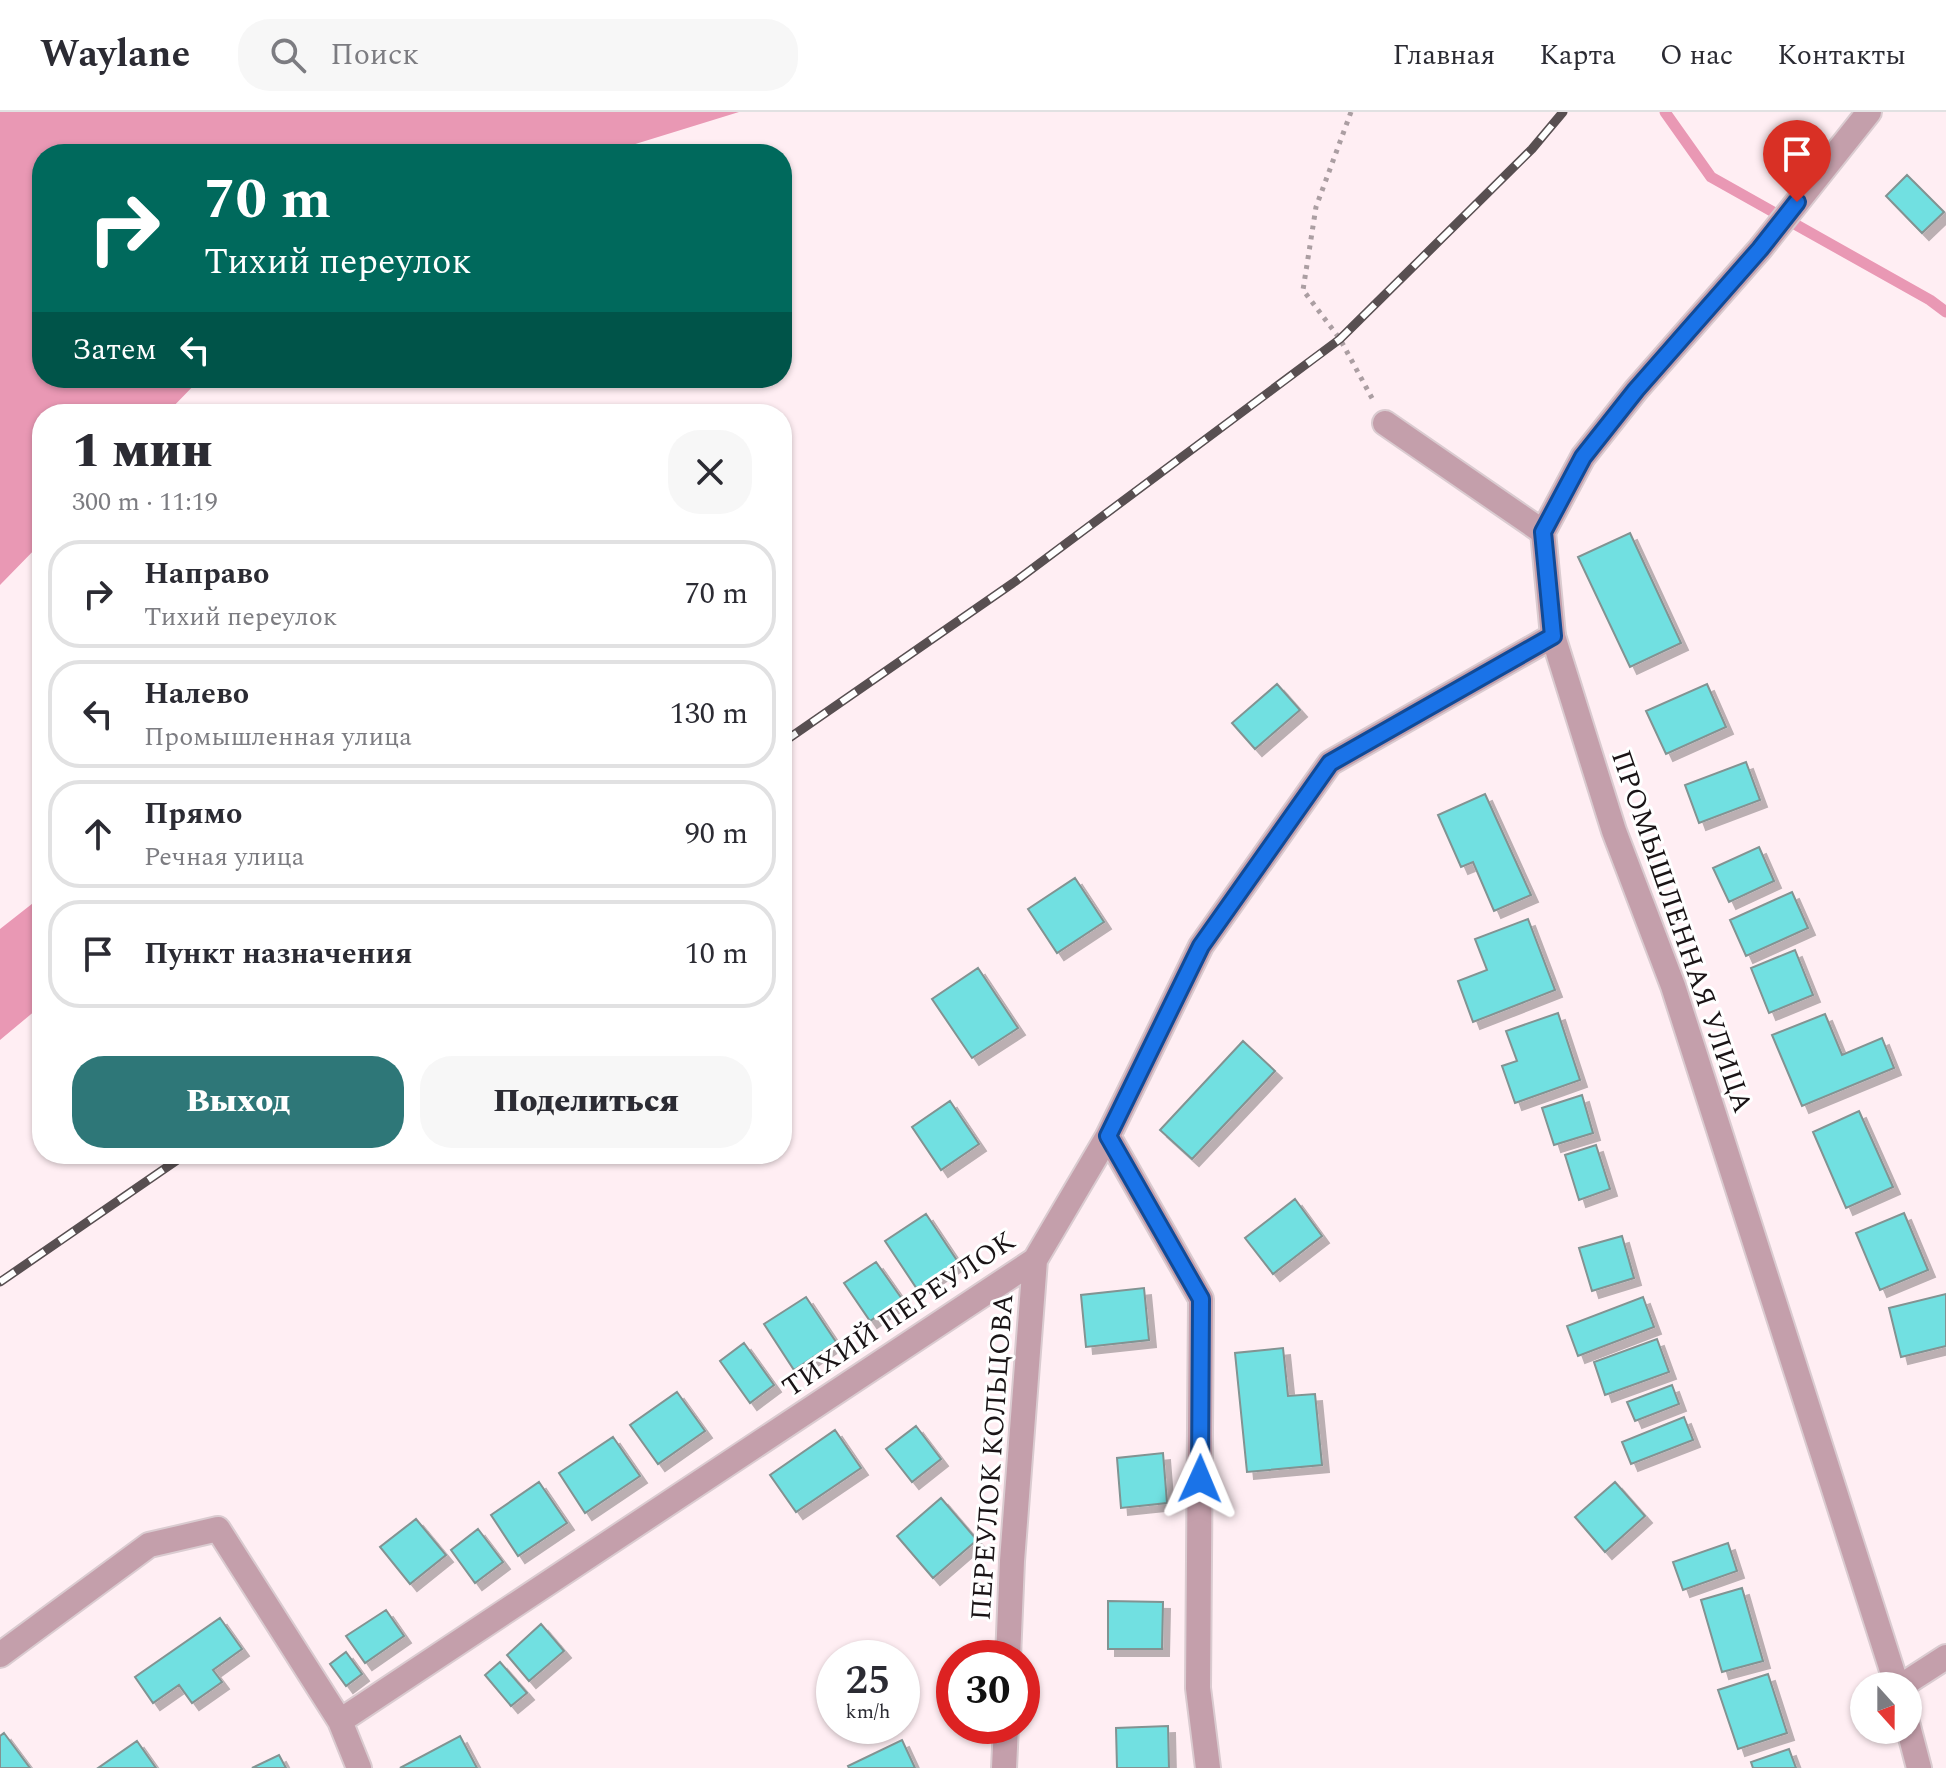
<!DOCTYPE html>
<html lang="ru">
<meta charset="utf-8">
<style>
:root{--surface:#fff;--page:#f7f7f7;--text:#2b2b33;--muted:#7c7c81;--line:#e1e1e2;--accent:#2e7778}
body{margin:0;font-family:Spectral,serif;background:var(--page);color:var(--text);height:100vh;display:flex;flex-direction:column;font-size:30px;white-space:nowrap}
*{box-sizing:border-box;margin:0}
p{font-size:26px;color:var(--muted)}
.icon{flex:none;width:44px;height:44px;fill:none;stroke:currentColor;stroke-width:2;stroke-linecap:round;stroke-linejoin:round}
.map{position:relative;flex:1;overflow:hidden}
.panel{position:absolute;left:32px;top:292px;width:760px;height:760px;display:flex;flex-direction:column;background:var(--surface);border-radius:32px;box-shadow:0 2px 6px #0004}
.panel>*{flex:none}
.top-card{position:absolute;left:32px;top:32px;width:760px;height:244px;border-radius:32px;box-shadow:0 2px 6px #0004;background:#00695c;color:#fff;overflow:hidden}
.needle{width:52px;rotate:159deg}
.controls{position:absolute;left:1850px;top:1560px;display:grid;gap:16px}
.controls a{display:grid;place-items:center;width:72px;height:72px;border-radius:50%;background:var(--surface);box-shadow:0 2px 6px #0004;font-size:40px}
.speed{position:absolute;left:816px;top:1528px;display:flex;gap:16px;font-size:40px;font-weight:700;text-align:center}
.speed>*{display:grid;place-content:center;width:104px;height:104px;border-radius:50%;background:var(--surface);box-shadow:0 2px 6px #0004;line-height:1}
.speed small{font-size:20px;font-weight:400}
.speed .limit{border:12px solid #d22;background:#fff;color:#111}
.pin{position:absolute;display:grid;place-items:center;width:68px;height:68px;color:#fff;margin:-82px -34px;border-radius:50% 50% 50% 0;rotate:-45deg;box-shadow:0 0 8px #0007}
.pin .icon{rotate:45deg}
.me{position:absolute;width:88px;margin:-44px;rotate:1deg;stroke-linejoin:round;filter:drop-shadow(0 0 6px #0008)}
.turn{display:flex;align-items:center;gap:28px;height:168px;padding:0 40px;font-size:36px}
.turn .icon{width:104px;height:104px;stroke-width:2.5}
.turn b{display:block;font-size:56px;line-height:68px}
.then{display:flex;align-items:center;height:76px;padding:0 40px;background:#0003;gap:16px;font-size:30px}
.round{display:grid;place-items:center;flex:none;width:84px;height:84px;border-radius:32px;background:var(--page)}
.summary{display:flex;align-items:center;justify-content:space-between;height:136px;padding:0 40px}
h1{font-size:48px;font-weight:800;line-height:60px}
.button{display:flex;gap:16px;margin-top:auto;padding:16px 40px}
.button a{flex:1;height:92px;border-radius:32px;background:var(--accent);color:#fff;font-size:32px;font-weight:800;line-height:92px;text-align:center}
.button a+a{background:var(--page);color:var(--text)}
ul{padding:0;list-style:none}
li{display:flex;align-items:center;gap:24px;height:108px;margin:0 16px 12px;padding:0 24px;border:4px solid var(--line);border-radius:32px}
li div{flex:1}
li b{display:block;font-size:30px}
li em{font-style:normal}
header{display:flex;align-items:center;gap:48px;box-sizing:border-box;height:112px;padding:0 40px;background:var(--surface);border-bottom:2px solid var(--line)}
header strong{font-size:38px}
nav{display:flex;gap:44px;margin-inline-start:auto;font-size:28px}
.search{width:560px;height:72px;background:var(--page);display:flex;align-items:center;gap:20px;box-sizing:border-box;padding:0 28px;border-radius:32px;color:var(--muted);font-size:30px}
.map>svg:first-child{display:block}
.water{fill:#e998b4}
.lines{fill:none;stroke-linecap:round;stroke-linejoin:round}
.stream{stroke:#e998b4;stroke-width:11}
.building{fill:#71e0e1;stroke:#829392;stroke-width:2;filter:url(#shadow)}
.minor-casing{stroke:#dacbd0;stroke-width:28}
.tertiary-casing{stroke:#dacbd0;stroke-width:28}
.path{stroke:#ab9ea2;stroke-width:5;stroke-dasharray:4 6;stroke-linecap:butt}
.minor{stroke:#c49fab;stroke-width:24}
.tertiary{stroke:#c49fab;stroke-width:24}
.rail-casing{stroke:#584f51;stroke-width:9}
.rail{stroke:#fff;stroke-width:6;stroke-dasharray:18;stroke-linecap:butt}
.route-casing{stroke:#114b97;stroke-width:20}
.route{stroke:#1a73e8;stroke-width:14}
.labels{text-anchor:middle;stroke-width:6;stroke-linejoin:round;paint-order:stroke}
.street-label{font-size:28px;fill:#1a1416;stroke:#fff}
</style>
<header>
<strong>Waylane</strong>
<div class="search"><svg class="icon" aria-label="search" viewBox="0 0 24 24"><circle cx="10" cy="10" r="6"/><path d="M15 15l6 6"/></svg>Поиск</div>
<nav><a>Главная</a><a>Карта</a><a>О нас</a><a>Контакты</a></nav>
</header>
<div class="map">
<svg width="1946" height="1656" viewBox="0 0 1946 1656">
<defs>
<filter id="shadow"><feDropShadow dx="7" dy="7" stdDeviation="0" flood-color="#0004"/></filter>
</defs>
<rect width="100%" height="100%" fill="#ffeef3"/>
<path class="water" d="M0,0H739L603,42H42V266H201L166,302H42V430L0,473Z
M42,784V893L0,928V817Z"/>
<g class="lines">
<path class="stream" d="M1665,0L1711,65L1930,188L1946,200"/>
</g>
<path class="building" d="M1907,63L1944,100L1922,121L1886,84Z
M1630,421L1681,531L1630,555L1578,445Z
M1277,572L1300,598L1255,637L1232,611Z
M1707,572L1726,615L1666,642L1646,599Z
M1746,650L1760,688L1699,711L1685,673Z
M1485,682L1531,783L1494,799L1473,750L1461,755L1438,703Z
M1759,735L1774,769L1729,790L1713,756Z
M1075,766L1104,810L1057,841L1028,797Z
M1792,780L1808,816L1746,844L1730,808Z
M1528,807L1555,878L1473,910L1458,869L1487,858L1475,827Z
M1795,838L1813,883L1769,901L1751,856Z
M978,856L1018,916L972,946L932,887Z
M1558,901L1580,968L1515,991L1502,954L1517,949L1506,919Z
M1825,902L1842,943L1882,926L1894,956L1802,994L1772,923Z
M1243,929L1275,959L1192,1047L1160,1018Z
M1582,983L1593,1021L1554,1033L1542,996Z
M950,989L979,1032L941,1058L912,1015Z
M1859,999L1893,1075L1846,1096L1813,1020Z
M1596,1033L1610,1077L1579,1088L1565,1043Z
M1295,1087L1322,1124L1273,1162L1245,1126Z
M1904,1101L1928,1158L1880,1178L1856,1121Z
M926,1102L958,1150L917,1177L885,1129Z
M1622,1124L1634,1166L1592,1179L1579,1136Z
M876,1150L902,1187L870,1209L844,1171Z
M1144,1176L1149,1228L1086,1235L1081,1183Z
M1946,1182V1234L1901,1245L1889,1196Z
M806,1185L836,1230L794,1258L764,1212Z
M1643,1185L1654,1215L1578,1244L1567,1214Z
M1657,1227L1669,1260L1605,1283L1594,1250Z
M744,1231L774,1273L750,1291L720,1249Z
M1283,1236L1288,1284L1315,1282L1322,1353L1247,1360L1235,1241Z
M1672,1273L1679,1292L1635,1309L1627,1290Z
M677,1280L705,1319L658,1352L630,1313Z
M1684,1305L1693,1328L1631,1352L1622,1330Z
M916,1314L941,1347L912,1370L886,1337Z
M835,1318L861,1356L796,1400L770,1363Z
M613,1325L640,1364L585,1401L559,1361Z
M1163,1341L1167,1391L1121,1396L1117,1346Z
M539,1370L567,1411L518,1444L491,1403Z
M1615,1370L1645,1404L1605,1440L1575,1405Z
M941,1386L977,1428L933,1466L897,1424Z
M416,1407L446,1443L410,1472L380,1435Z
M478,1417L503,1450L475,1471L451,1438Z
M1728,1431L1737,1459L1683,1478L1673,1450Z
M1742,1476L1763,1549L1722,1560L1701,1488Z
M1108,1489L1163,1490L1162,1537H1108Z
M386,1498L404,1524L365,1551L346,1524Z
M220,1506L242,1537L213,1558L222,1570L192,1591L179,1573L153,1591L135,1565Z
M541,1512L564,1539L529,1569L507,1543Z
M346,1540L362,1562L346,1574L330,1552Z
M500,1550L527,1581L511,1594L485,1563Z
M1768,1562L1787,1621L1738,1637L1718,1578Z
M1168,1614L1169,1656H1117L1116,1616Z
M4,1621L30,1656H0V1624Z
M460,1624L477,1656H400Z
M902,1628L915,1656H849L848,1654Z
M137,1629L156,1656H98Z
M1789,1637L1796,1656H1753L1751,1650Z
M279,1643L286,1656H252Z"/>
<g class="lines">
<defs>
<path id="minor" d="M1385,311L1543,420
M1108,1024L1201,1187L1198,1576L1208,1656
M0,1543L149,1433L218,1417L340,1609L359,1656
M1008,1546L1012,1449L1035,1148
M1901,1574L1946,1545
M340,1609L1035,1148L1108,1024L1201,834L1330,651L1553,524
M1004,1656L1006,1614"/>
<path id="tertiary" d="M1869,0L1760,137L1636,278L1583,345L1543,420L1553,524L1614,719L1673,874L1897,1574
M1908,1614L1919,1656"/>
</defs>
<use href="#minor" class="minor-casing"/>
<use href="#tertiary" class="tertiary-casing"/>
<path class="path" d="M1351,0L1316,95L1303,178L1340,227L1373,288"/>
<use href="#minor" class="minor"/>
<use href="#tertiary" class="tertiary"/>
<defs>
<path id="rail" d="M782,631L1013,471L1340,227L1532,37L1563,0
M0,1170L186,1042"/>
</defs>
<use href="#rail" class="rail-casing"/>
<use href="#rail" class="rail"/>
</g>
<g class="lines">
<defs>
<path id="route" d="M1200,1367L1201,1187L1108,1024L1201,834L1330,651L1553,524L1543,420L1583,345L1636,278L1760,137L1797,90"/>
</defs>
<use href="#route" class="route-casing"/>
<use href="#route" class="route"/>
</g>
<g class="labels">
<g class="street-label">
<text transform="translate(1683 819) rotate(71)" y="10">ПРОМЫШЛЕННАЯ УЛИЦА</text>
<text transform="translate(898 1201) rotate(-34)" y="10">ТИХИЙ ПЕРЕУЛОК</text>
<text transform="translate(991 1345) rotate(-86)" y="10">ПЕРЕУЛОК КОЛЬЦОВА</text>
</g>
</g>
</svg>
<div class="controls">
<a><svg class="needle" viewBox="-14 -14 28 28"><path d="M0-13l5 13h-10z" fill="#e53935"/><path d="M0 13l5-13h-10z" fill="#7c7c81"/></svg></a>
</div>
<div class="speed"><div>25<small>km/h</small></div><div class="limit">30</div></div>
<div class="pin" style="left:1797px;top:90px;background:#d93025"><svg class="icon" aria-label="arrive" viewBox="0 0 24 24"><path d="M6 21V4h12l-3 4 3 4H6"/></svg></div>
<svg class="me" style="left:1200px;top:1367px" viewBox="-20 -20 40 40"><path d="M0-17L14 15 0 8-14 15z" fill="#1a73e8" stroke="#fff" stroke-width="4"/></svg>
<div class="top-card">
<div class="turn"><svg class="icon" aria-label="right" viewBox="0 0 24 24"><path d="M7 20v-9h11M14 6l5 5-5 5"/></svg><div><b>70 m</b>Тихий переулок</div></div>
<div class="then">Затем<svg class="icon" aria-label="left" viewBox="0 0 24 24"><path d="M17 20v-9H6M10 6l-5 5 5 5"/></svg></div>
</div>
<section class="panel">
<div class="summary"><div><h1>1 мин</h1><p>300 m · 11:19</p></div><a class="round"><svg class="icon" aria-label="close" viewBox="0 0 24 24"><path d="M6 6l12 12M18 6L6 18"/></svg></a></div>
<ul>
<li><svg class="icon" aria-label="right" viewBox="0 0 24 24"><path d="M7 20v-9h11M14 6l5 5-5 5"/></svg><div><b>Направо</b><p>Тихий переулок</p></div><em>70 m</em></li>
<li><svg class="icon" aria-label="left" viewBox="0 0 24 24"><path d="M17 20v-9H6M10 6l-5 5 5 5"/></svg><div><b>Налево</b><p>Промышленная улица</p></div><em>130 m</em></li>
<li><svg class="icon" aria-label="ahead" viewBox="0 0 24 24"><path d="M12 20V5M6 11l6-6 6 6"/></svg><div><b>Прямо</b><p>Речная улица</p></div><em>90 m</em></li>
<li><svg class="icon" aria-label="arrive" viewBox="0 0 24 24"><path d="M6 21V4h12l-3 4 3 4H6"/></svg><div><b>Пункт назначения</b></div><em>10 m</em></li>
</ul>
<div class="button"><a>Выход</a><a>Поделиться</a></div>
</section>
</div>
